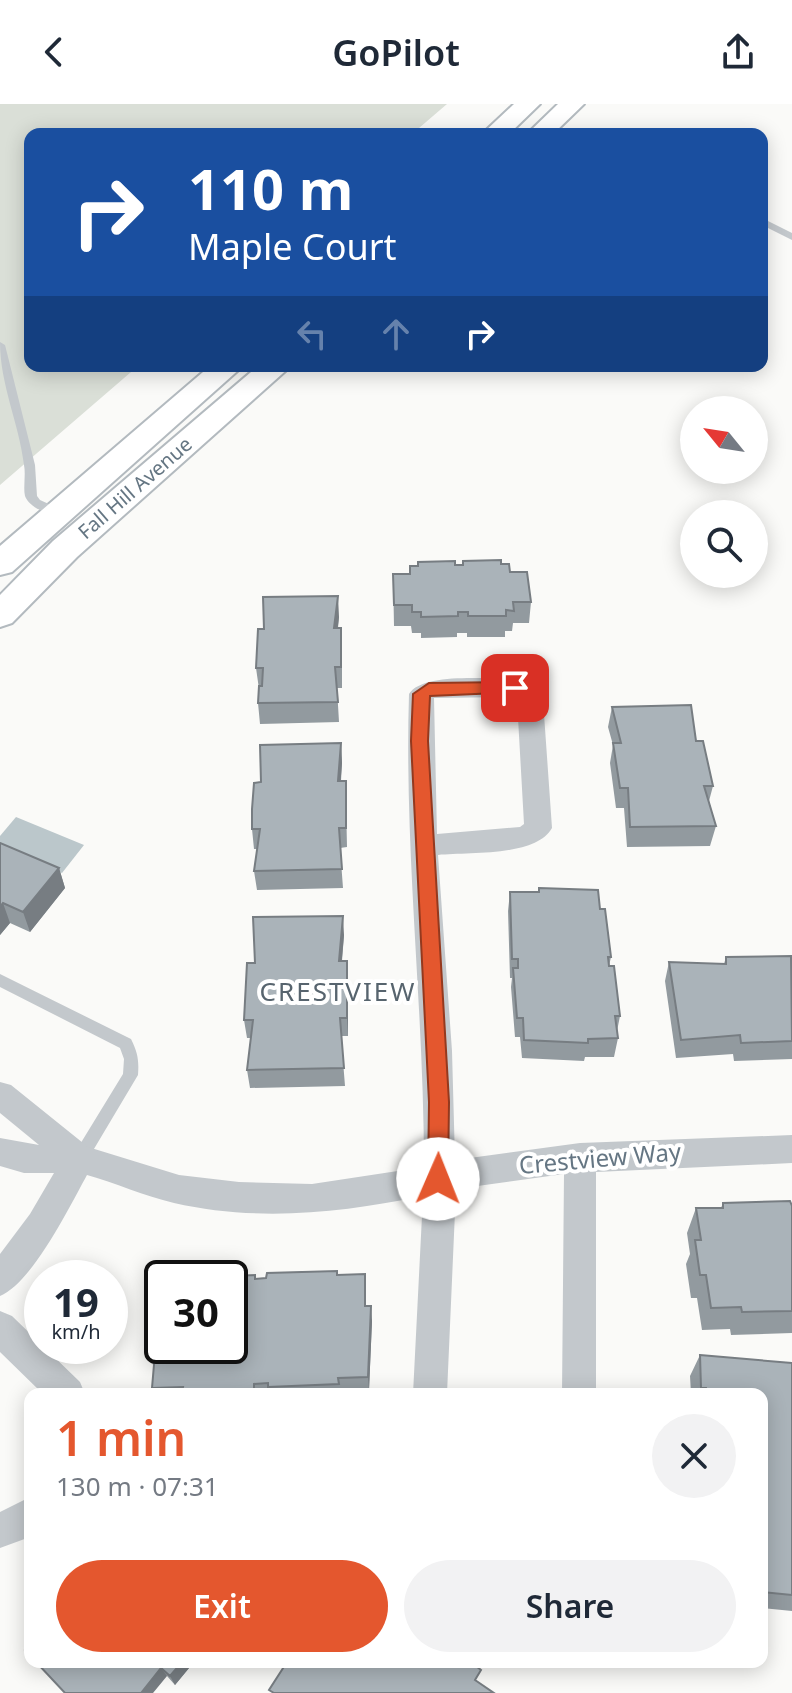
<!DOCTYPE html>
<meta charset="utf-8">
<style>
:root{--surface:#fff;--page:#f2f2f3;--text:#1f2937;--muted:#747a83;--accent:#e4572e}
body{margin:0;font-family:"Noto Sans",sans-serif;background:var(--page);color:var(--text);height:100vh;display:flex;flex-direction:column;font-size:30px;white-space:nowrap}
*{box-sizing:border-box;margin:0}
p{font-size:26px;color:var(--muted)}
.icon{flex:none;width:44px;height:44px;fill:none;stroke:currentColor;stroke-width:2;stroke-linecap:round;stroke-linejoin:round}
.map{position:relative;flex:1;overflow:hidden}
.panel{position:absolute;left:24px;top:1284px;width:744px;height:280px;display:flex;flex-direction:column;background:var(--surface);border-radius:16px;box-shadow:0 4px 20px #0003}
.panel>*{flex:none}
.hud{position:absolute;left:24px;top:24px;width:744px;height:244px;border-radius:16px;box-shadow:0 4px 20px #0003;background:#1a4fa0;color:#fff;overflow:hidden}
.needle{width:52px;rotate:300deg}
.controls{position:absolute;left:680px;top:292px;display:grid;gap:16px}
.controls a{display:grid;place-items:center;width:88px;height:88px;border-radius:50%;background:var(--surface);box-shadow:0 4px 20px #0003;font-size:40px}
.speed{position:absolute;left:24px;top:1156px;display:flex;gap:16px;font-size:40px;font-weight:700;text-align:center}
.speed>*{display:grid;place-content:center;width:104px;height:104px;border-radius:50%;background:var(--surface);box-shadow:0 4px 20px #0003;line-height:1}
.speed small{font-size:20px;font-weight:400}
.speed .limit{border:4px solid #111;border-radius:12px;background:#fff;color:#111}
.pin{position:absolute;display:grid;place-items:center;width:68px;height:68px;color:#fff;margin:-34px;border-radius:16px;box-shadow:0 4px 12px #0006}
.me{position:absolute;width:88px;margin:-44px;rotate:1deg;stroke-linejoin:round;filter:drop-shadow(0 0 6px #0008)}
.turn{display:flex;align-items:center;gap:28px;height:168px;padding:0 32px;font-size:36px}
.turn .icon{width:104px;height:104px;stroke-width:2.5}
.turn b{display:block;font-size:56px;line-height:68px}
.lanes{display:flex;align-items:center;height:76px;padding:0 32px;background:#0003;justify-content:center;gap:40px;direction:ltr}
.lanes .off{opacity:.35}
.round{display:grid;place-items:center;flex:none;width:84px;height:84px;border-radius:42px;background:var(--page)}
.headline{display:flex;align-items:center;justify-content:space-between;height:136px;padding:0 32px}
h1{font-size:48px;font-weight:600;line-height:60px;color:var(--accent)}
.action{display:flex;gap:16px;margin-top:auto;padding:16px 32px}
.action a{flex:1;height:92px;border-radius:48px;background:var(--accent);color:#fff;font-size:32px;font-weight:600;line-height:92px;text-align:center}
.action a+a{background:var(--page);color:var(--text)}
header{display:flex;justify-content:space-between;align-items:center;height:104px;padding:0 32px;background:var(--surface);font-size:36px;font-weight:600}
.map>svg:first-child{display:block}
.green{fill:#dadfd7}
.water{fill:#bbc7cb}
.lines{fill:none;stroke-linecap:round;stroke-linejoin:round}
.secondary-casing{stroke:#b3babf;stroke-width:4}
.service{fill:#c3c8cc;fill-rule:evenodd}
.minor{fill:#c3c8cc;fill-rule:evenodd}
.secondary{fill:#fff;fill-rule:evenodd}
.wall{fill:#929a9f}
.shaded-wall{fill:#777d82}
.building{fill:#aab3b9;stroke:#777d82;stroke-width:2}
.route{fill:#e4572e;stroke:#94391e;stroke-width:2}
.labels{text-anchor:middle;stroke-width:8;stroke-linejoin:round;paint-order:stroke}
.far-street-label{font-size:20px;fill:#657683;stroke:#fff}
.street-label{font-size:24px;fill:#657683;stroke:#fff}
.neighbourhood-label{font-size:26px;letter-spacing:2px;fill:#57646e;stroke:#fff}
</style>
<header><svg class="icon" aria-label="back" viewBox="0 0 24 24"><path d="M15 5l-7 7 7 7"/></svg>GoPilot<svg class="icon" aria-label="share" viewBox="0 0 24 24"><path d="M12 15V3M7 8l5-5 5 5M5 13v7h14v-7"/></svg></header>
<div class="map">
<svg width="792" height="1589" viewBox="0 0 792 1589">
<rect width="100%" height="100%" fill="#fafaf8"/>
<path class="green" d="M0,0H447L412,30H30V262H138L0,381Z"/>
<path class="water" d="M16,713L84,741L62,769L0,742V732Z"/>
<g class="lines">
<defs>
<path id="secondary" d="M514,0H540L509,30H482Z
M558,0H584L553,30H527Z
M210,262H243L12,468L0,471V442Z
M258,262H291L77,453L12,519L0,523V491L53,437Z"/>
</defs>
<use href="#secondary" class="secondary-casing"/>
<path class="service" d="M762,114L792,129V136L762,121Z
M0,238L5,241L35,361L37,392L40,396L62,406V412C51,412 29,404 25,392C23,383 26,371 24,361C19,319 0,281 0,238Z
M0,870L131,935C138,949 139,957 138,971L85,1060L79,1062L73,1060L71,1055L123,970L124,955L120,944L0,883Z"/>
<path class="minor" d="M515,575L535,583L543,596L552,724C536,753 468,748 438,751L452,947L455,1056L580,1039L792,1031V1059L596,1068V1290H562L564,1070L456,1085L447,1290H413L423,1092C341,1109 257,1118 174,1099C144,1092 116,1079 87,1071C70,1102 32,1179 0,1192V1150L30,1110L54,1069H24L0,1062V1034L39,1041L0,1009V978L11,981L88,1043L179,1071L239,1078L312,1080L424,1063C424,905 404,748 409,590C422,568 490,575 515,575ZM512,593L517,596L524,720L520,723L437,730L434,594Z
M0,1207L12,1212L80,1278L85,1290H43L0,1248Z
M30,1393V1433L0,1444V1408Z"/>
<use href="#secondary" class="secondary"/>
</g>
<path class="wall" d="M501,460L510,468L531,498L529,519H513L512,527H505V533H467V529H457V533L421,534V529H412L411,522H394L393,470H409L455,461Z
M339,513L338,524H341L342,544V584H337L339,618L260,620L258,599L259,585L256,564L264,525Z
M612,603L696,637L713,682L709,697L716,722L710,742L627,743L624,704H616L610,659L613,641L608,623Z
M341,639L342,659L341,677L346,697L347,743L340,744L343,784L257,786L254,767L257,745H254L252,725L261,678Z
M0,739L59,764L65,784L30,828L10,819L0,831Z
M539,784L600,805L611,853L609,862L620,912L617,927L618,934L614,953H585L584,957L522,954L520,933H515L511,883L512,874H510L508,807L510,788H538Z
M344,831L342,857H347L348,876V932H341L345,982L250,984L247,966L251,934H247L244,916L255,859Z
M726,853L792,856V955L734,957L733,950L676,954L665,877L669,858L724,860Z
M723,1099L792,1102V1229L731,1231L730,1225L702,1226L697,1194H691L686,1160L690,1150L687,1129L696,1104H721Z
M337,1171L366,1202L372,1217L369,1286L339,1287L340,1290H155L152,1284L154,1264L149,1249L162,1179Z
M700,1251L792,1259V1507L762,1504V1290H691L690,1272Z
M36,1558H194L175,1581L167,1572Z"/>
<path class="shaded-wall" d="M338,492L339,513L335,545L334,524Z
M341,639L342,659L339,697L338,677Z
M59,764L65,784L30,828L23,808Z
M3,799L10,819L0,831V803Z
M343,812L344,831L340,876L339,857Z
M347,857L348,876V932L347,914Z
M371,1202L372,1217L369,1286L368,1273Z
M182,1558H194L175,1581L170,1572Z
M161,1564L167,1572L153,1589H141Z"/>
<path class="building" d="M501,456V460H509L510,468H527L531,498H513L514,507L506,506V512H468V508H458V512L421,513V508H412V501H394L393,470H410V462H418V458L455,457V461H463V457Z
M338,492L334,524H341V563H335L338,598L258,599L259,582H262L263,564H256L258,525H264L263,493Z
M691,601L696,637H703L713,682H704L716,722L630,723L628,684H620L613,639H621L612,603Z
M341,639L338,677H346V724H339L342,765L254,767L260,725H252V705L254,679L261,678L260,641Z
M0,739L59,764L23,808L3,799L0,803Z
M539,784L598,786L600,805H605L611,853H608L609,862H614L620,912H615L618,934L588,935V939L524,936L523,914H517L513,864H518V855H512L510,788H539Z
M343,812L339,857H347V914H340L344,964L247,966L253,916H244L247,859H255L253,813Z
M791,852L792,937L741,939L740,931L681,936L669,858L726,860V853Z
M790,1097L792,1102V1207L742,1208L741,1203L711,1204L706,1171H700L695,1136H701L696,1104H723V1099Z
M337,1167V1171L365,1170V1202H371L368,1273L338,1274L339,1280L268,1283V1279L254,1280V1285L182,1288L183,1283L152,1284L155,1249H149L157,1180L162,1179V1242H230V1174H185L255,1171V1175L266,1174L267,1169Z
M700,1251L792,1259V1491L762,1488V1290H707L706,1284H701Z
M30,1540V1552L25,1546Z
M36,1558H182L170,1572L161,1564L141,1589H65Z
M287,1558H471L481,1566L475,1576L494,1589H274L269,1586Z"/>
<path class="route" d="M515,578L521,580V588L430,592L428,637L449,998L448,1075L445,1082L438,1084L431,1082L428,1075L429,998L411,637L413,590L429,579Z"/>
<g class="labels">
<g class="far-street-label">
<text transform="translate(135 384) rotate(-41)" y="7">Fall Hill Avenue</text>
</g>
<g class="street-label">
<text transform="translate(600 1055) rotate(-5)" y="8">Crestview Way</text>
</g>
<g class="neighbourhood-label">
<text x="338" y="897">CRESTVIEW</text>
</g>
</g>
</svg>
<div class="controls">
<a><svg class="needle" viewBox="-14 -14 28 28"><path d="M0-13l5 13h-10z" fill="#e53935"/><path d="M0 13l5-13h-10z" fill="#747a83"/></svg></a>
<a><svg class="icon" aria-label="search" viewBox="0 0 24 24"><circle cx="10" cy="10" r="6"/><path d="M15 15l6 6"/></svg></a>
</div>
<div class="speed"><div>19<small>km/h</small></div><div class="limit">30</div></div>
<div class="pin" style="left:515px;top:584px;background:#d93025"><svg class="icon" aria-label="arrive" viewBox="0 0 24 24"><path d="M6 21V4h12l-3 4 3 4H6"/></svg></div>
<svg class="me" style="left:438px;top:1075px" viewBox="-20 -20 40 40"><circle r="19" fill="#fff"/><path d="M0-13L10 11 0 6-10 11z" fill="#e4572e"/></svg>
<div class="hud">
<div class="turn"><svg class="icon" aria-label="right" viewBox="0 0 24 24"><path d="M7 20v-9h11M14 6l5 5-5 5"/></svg><div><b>110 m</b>Maple Court</div></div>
<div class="lanes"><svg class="icon off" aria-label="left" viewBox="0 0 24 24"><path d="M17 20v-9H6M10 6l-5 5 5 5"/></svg><svg class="icon off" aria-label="ahead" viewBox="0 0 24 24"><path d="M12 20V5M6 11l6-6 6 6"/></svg><svg class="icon" aria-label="right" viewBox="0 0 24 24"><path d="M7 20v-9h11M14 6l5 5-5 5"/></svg></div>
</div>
<section class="panel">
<div class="headline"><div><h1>1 min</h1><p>130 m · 07:31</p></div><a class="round"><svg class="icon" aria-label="close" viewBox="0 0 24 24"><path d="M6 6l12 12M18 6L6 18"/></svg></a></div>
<div class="action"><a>Exit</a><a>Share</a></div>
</section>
</div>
